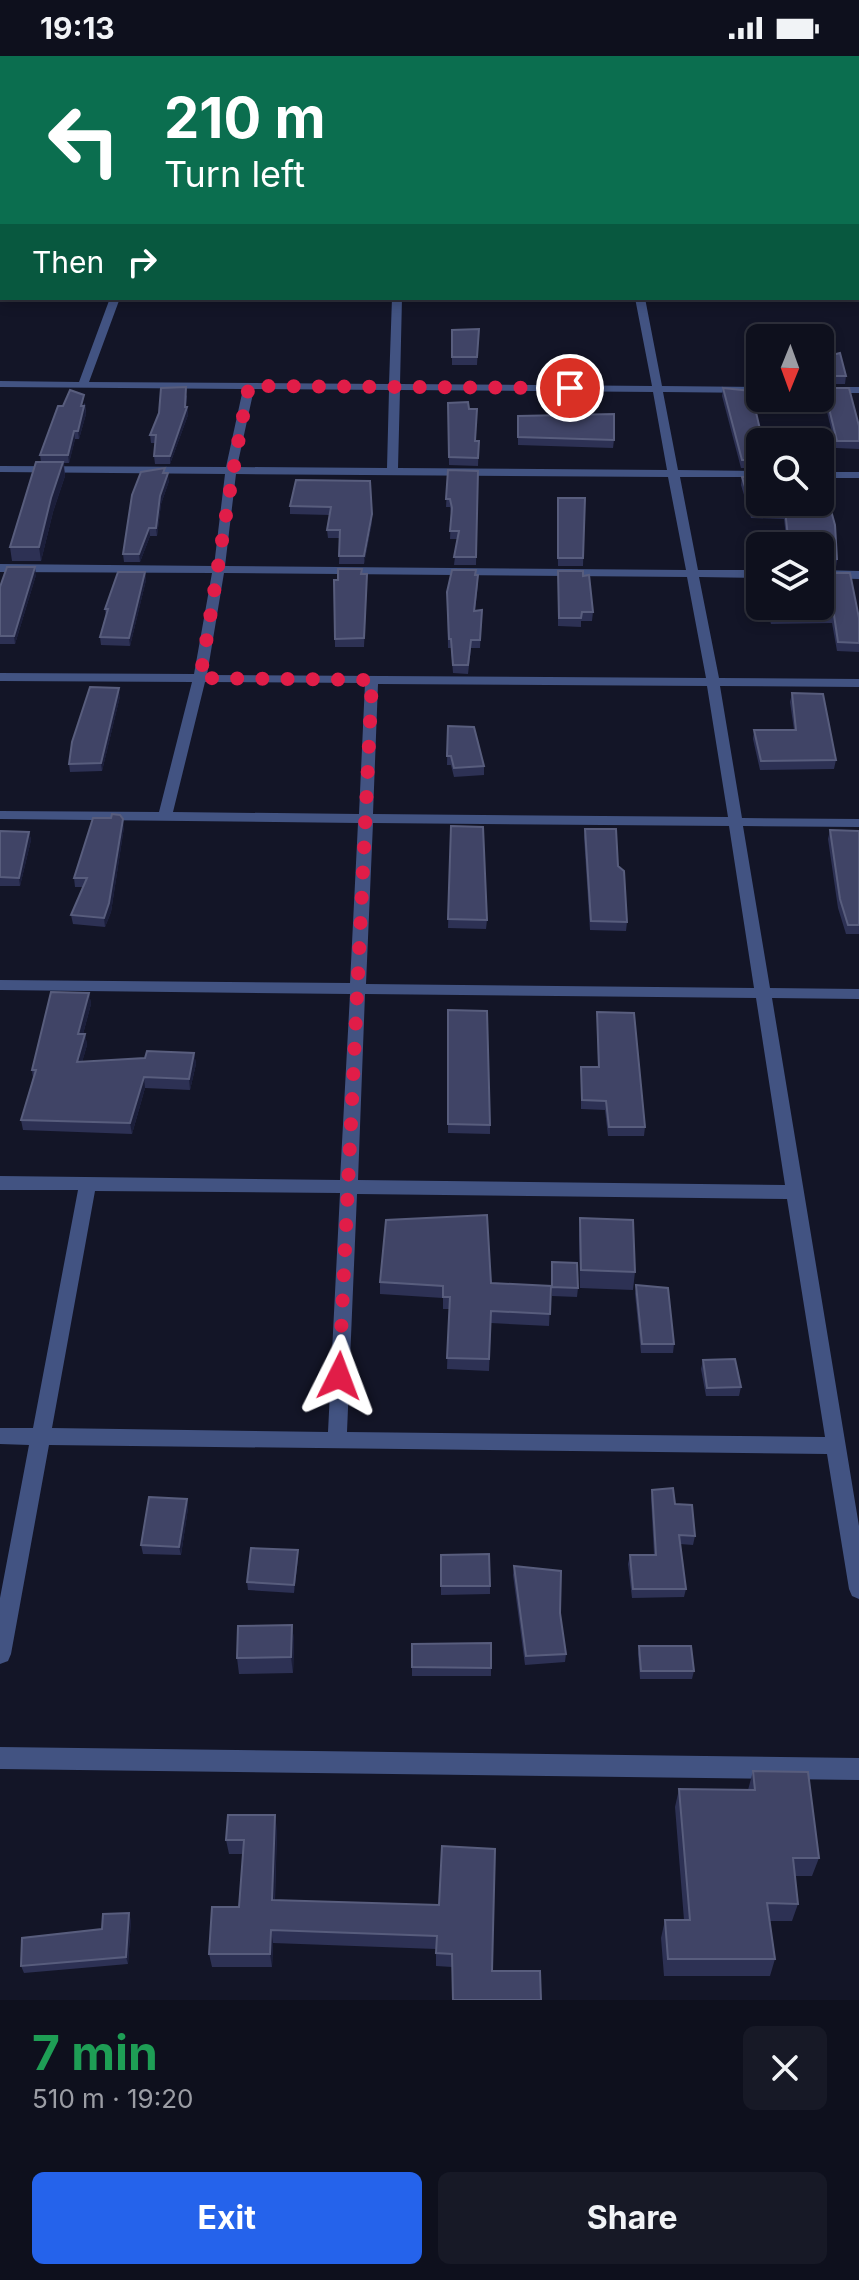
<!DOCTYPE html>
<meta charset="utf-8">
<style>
:root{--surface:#0e101d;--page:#171926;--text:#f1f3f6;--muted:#9b9da4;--line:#2e303b;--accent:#2563eb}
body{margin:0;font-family:Inter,sans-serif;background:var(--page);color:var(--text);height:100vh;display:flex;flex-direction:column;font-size:30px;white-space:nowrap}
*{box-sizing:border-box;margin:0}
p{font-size:26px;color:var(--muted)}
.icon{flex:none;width:44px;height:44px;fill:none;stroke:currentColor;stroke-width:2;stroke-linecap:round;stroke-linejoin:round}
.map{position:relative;height:1944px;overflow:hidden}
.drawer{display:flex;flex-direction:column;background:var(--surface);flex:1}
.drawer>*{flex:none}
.guide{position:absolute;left:0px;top:0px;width:860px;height:244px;box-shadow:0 4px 12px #0003,0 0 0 2px var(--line);background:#0b6e4f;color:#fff;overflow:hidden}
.needle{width:52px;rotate:181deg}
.fabs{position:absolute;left:746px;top:268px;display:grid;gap:16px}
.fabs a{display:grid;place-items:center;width:88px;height:88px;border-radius:12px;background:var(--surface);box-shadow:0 4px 12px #0003,0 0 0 2px var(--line);font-size:40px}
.pin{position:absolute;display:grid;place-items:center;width:68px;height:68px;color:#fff;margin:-34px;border:4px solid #fff;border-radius:50%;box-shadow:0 2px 8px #0007}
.me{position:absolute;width:88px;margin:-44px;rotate:3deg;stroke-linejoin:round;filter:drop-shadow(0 0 6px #0008)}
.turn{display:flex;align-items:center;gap:28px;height:168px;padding:0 32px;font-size:36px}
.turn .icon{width:104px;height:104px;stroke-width:2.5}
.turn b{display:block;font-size:56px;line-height:68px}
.then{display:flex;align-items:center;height:76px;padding:0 32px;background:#0003;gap:16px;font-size:30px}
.round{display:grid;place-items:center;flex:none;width:84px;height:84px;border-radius:12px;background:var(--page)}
.head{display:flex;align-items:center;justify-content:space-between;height:136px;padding:0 32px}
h1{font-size:48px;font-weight:700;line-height:60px;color:#1e9e55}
.action{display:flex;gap:16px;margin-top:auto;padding:16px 32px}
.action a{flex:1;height:92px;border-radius:12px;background:var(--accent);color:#fff;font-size:32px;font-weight:700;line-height:92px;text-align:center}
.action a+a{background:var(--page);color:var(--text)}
.status{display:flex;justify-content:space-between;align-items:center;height:56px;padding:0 40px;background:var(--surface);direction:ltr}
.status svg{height:22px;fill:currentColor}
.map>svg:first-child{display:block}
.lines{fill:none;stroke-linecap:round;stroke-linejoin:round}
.minor{fill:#425382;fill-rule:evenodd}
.tertiary{fill:#425382;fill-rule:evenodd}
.wall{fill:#2d3154}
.shaded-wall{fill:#1b1e3a}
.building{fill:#404466;stroke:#585d7d;stroke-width:2}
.route{stroke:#e11d48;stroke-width:14;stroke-dasharray:0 25.2}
</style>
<div class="status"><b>19:13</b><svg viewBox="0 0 49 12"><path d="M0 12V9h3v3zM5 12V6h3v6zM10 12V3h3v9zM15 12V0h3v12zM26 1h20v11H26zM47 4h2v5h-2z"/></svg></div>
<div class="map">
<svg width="859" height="1944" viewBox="0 0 859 1944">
<rect width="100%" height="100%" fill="#131527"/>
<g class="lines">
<path class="minor" d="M110,242H120L89,326L389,328L392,242H402L400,328L652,330L635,242H645L662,330L760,331V337L663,336L678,414L760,415V421H680L698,514H760V522L699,521L719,622L859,623V631L720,630L742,762L859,763V771L743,770L770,932L859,933V943L772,942L859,1470V1543L852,1540L849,1533L827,1398L49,1389L11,1598L8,1605L0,1608V1542L29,1389L0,1388V1372H33L78,1134H0V1120L340,1124L350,938L0,934V924L350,927L358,767L0,763V755L159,756L192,626L0,625V617L194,618L212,517L0,516V508L214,510L225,418L0,416V410L226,411L243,333L0,331V325L79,326ZM254,333L389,334L387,412L237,411ZM400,334L653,336L667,414L398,412ZM236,418L668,421L686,514L225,510ZM224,517L687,521L706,622L207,619ZM205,626L365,627L359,758L173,756ZM378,628L707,630L728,761L373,758ZM373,767L729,770L754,932L366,928ZM365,938L756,942L785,1129L358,1124ZM95,1135L340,1137L328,1376L52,1372ZM357,1138L787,1143L825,1381L347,1376Z
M820,331H859V337H820Z
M820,416H859V422H820Z
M820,514L859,515V523L820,522Z
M0,1691L859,1702V1724L0,1713Z"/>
<path class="tertiary" d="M0,225H2V231H0Z
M858,228H859V234H858Z"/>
</g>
<path class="wall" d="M479,273L477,309H452V274Z
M820,302L846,320L845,328H820Z
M723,332L760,386V412H741L722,340Z
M824,332L859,370V393L836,392L823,340Z
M187,339L186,351H187L188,359L170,408H155L154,400L156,387H151L150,379Z
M85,347L86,358L79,383H75L69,407H64L65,420L53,456L41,505H12L10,491L41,406L40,399Z
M448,347L475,385H479L478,410L449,409Z
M518,360L614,384L613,392L518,389Z
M448,414L478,415L476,509H454L457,483H450L451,458L450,451H446Z
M746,416L820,446L837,503L836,511L820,512V490H787L784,463L751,462L741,429L742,421H745Z
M166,417L169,425L161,448L157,480H150L140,506H124L123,498Z
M296,424L372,466L364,508H339L340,482H328L327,474L330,459L290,458V450Z
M585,442L583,510H558L557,450Z
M362,513V518L367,526L364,591H335L334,524H338Z
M145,516L146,524L130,590L101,589L100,581L106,560L105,553Z
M36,519L15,588H0V531Z
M475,519L478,528L475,555L482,554L480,592H471L468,618L453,617L451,592H448L447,536Z
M583,520L593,556L592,565H581V571L558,570V523Z
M766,550H820L859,562V596L837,595L832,567L771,568Z
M792,637L836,704L834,713L760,714L753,683L754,674H794L790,646Z
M120,640L102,715L70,716L69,708Z
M448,670L484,710V719L454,721L451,709H447Z
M451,770L487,864L486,873L448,872Z
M124,771L111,856L105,871L73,868L71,859L83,831H75L74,822Z
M585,773L618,810L627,866L626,875L590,874L584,781Z
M830,774L859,775V878H846L838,852L828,783Z
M0,775L29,776L31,784L20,830H0Z
M89,937L91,948L83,978H85L87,989L82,1006L145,1002L194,997L196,1008L190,1034L145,1032L132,1078L23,1074L21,1064L33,1022L32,1014Z
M448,954L490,1069V1078L448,1077Z
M597,956L645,1071L644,1080H608L605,1054L581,1053V1011H598Z
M580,1162L635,1216L633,1234L580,1232L579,1180Z
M552,1206L578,1232L577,1241L552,1240Z
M380,1226L491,1227L551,1230L549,1270L491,1267L489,1315L447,1313L449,1253H443V1242L380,1238Z
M636,1229L674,1288L673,1297H641L635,1238Z
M703,1304L741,1331L739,1340H706L701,1313Z
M652,1434L675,1448L695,1480L693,1489L680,1488L686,1533L684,1541L632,1542L628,1508L630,1499H654L651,1442Z
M187,1443L188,1452L181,1499L143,1498L141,1489Z
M298,1494V1502L294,1537L248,1534L247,1526Z
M441,1499L490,1530V1538L441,1539Z
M514,1510L566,1598L565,1606L525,1609L513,1519Z
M292,1569L294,1585L293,1617L239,1618L237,1602Z
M412,1588L491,1612V1620H412Z
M639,1590L694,1615L692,1623H640L638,1598Z
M753,1715L819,1802L812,1820H795L798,1848L792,1865H770L775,1903L770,1920H664L661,1882L665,1864H684L675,1751L679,1733L748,1734Z
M277,1773L275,1844L439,1849L492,1915L541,1944L452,1911L436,1910V1893L273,1887L272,1911H212L209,1898L239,1851L243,1798H229L226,1784Z
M131,1864L128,1908L24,1917L21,1910L102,1873Z"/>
<path class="shaded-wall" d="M186,331V356L187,351L188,359L170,408V400L185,351Z
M84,350L86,358L79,383L78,375Z
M74,375L75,383L69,407L68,399Z
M63,406L65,420L53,456L41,505L39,491L51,442Z
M168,417L169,425L161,448L157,480L156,472L160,440Z
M372,458V466L364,508V500Z
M149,472L150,480L140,506L139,498Z
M35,511L36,519L15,588L14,580Z
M145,516L146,524L130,590L129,582Z
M119,632L120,640L102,715L101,707Z
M123,763L124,771L111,856L105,871L104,862Z
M29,776L31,784L20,830L19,822Z
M89,937L91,948L80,989L78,978Z
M85,978L87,989L79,1017L77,1006Z
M194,997L196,1008L190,1034L189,1023Z
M144,1021L145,1032L132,1078L130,1067Z
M187,1443L188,1452L181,1499L179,1491Z
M298,1494V1502L294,1537V1529Z
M292,1569L294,1585L293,1617L291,1601Z
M275,1759L277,1773L274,1858L272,1844Z
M129,1857L131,1864L128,1908L126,1901Z
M271,1874L273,1887L272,1911L270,1898Z"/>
<path class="building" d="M479,273L477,301H452V274Z
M840,297L846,320H821L820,302Z
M186,331L185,351H187L170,400H154L156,379H150L159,357L161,332Z
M723,332L751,335L763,386H760V404H742Z
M824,332H849L859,370V385H837Z
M70,334L84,339L81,350H84L78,375H74L68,399H40L58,350H63Z
M468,346L469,353H477L475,385H479L478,402L449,401L448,347Z
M614,358V384L518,381V360Z
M36,406H63L51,442L39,491H10Z
M165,412L163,417H168L160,440L156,472H149L139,498H123L132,439L141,416Z
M448,414L478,415L476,501H454L459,475H450L452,452L450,443H446Z
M760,415V446H820V422H822L835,469L837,503L820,504V490H789L785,454H752L742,421H747L746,416Z
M296,424L370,425L372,458L364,500H339L340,474H327L331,451L290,450Z
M558,442H585L583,502H558Z
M7,511H35L14,580H0V531Z
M338,513H362L361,518H367L364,582L335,583L334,524H338Z
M452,514H476L475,519H478L474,555L482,554L480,584H471L468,609H453L451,583H449L447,536Z
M558,515H583V520L589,519L593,556H582L581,562H559Z
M820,515L821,517H850L859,562V587L838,586L834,559H772L769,550H820Z
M118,516H145L129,582L100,581L108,553H105Z
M90,631L119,632L101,707L69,708L72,686Z
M792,637L823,638L836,704L761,705L754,674H796Z
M448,670L474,671L484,710L454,712L451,700H447Z
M112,758L120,759L123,763L109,847L104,862L71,859L87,822H74L93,762H111Z
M451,770L483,771L487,864L448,863Z
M585,773H616L618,810L624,815L627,866L591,865Z
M830,774L859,775V869H848L840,843Z
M0,775L29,776L19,822L0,821Z
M51,936L89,937L78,978H85L77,1006L145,1002L147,995L194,997L189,1023L144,1021L130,1067L21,1064L36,1014H32Z
M448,954L487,955L490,1069L448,1068Z
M597,956L634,957L645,1071H609L606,1045L582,1044L581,1011H599Z
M487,1159L491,1227L551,1230L550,1258L491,1255L489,1303L447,1302L450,1241H443V1230L380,1226L386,1164Z
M580,1162L633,1164L635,1216L581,1214Z
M552,1206L577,1207L578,1232L552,1231Z
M636,1229L668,1232L674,1288H642Z
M735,1303L741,1331L707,1332L703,1304Z
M673,1432L675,1448L692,1449L695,1480L679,1479L686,1533H633L630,1499H656L652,1434Z
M149,1441L187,1443L179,1491L141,1489Z
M251,1492L298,1494L294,1529L247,1526Z
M489,1498L490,1530H441V1499Z
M514,1510L561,1515L560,1557L566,1598L526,1600Z
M292,1569L291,1601L237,1602L238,1570Z
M491,1587V1612L412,1611V1588Z
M639,1590H691L694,1615H641Z
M753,1715L808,1716L819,1802H793L798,1848L767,1847L775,1903H668L665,1864H690L679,1733L755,1734Z
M228,1759H275L272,1844L439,1849L442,1790L495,1793L492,1915H540L541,1944H453L452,1898L436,1897L437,1880L271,1874L270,1898H209L212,1851H239L244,1784H226Z
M129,1857L126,1901L21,1910L22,1882L102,1873L103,1858Z"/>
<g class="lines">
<path class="route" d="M339,1320L372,624L200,622C217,525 229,427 249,330L570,332"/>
</g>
</svg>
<div class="fabs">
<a><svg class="needle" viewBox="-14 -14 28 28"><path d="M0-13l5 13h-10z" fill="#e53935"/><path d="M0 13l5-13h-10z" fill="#9b9da4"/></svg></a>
<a><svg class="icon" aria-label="search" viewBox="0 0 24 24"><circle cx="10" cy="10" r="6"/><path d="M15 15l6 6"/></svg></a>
<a><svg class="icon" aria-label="layers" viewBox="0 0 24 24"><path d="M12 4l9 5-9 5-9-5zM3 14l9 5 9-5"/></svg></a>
</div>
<div class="pin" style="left:570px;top:332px;background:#d93025"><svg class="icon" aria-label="arrive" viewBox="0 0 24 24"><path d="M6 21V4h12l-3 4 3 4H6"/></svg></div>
<svg class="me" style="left:339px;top:1320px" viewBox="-20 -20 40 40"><path d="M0-17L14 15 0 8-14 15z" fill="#e11d48" stroke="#fff" stroke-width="4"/></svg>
<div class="guide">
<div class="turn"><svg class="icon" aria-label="left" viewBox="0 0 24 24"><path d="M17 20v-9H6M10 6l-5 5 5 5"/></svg><div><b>210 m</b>Turn left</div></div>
<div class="then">Then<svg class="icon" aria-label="right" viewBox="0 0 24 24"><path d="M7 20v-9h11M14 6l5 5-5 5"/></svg></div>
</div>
</div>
<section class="drawer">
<div class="head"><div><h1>7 min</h1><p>510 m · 19:20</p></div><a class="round"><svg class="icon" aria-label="close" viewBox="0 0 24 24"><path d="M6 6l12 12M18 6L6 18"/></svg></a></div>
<div class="action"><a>Exit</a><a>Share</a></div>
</section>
